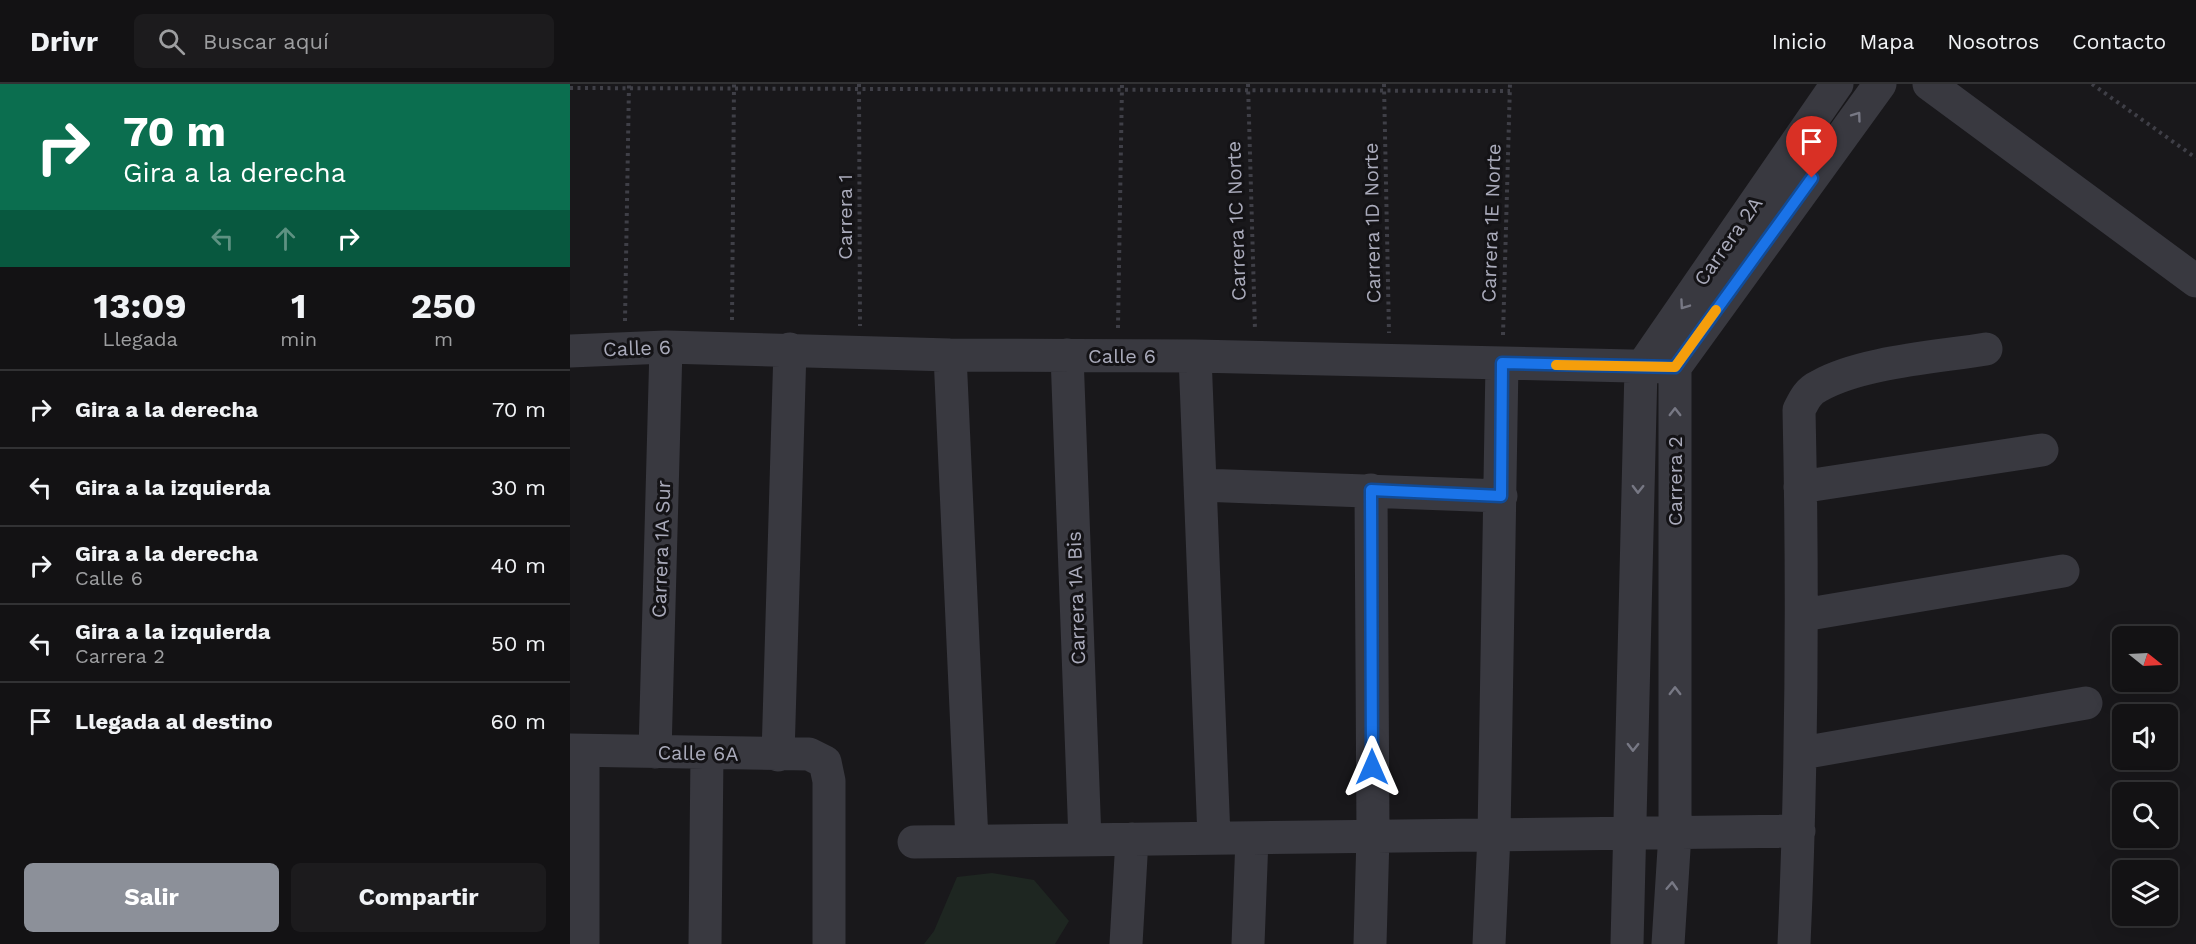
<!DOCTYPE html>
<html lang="es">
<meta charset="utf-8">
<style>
:root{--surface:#131214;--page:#1c1b1d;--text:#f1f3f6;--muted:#9d9ea0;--line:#323234;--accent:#8c9099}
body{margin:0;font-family:"Work Sans",sans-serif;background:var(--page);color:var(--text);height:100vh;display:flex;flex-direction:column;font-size:22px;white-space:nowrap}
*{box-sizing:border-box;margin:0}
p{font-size:20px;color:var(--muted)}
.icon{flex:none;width:33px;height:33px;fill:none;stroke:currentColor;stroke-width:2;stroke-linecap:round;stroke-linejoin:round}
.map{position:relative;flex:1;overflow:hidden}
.details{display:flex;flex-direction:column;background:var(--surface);width:570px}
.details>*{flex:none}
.guide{background:#0b6e4f;color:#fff;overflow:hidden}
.needle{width:39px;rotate:108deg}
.fabs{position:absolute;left:1542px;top:542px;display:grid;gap:12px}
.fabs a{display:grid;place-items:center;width:66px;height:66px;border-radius:9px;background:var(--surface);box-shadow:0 6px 24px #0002,0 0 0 2px var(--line);font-size:30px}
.pin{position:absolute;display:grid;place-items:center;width:51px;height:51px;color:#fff;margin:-62px -26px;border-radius:50% 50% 50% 0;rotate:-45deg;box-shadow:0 0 6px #0007}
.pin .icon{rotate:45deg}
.me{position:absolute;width:66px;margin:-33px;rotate:0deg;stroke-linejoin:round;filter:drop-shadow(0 0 4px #0008)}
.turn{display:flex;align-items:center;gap:21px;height:126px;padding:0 24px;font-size:27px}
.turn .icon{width:78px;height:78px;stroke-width:2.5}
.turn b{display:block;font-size:42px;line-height:51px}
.lanes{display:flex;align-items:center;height:57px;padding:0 24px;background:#0003;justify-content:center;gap:30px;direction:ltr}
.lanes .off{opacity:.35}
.eta{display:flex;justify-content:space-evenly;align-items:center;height:102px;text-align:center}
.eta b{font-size:36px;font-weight:700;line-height:42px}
.cta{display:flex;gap:12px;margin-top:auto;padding:12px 24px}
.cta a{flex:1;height:69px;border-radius:9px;background:var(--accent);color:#fff;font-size:24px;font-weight:700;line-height:69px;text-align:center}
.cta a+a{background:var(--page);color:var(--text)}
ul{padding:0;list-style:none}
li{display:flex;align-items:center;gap:18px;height:78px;padding:0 24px;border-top:2px solid var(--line)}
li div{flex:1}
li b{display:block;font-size:22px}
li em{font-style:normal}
header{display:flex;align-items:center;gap:36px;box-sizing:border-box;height:84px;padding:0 30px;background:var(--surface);border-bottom:2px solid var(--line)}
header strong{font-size:28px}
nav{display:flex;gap:33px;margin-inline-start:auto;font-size:21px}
.search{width:420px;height:54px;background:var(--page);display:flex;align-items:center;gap:15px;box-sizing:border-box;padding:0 21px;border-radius:9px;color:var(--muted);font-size:22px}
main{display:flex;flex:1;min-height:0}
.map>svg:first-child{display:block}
.green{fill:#1e2621}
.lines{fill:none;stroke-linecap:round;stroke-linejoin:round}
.path{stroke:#3f3f47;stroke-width:4;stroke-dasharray:3 4.5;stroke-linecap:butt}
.minor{stroke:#393940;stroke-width:33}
.oneway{stroke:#777884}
.route-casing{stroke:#114b97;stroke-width:15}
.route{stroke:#1a73e8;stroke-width:10}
.slow{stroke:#f59e0b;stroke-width:10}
.labels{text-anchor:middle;stroke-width:6;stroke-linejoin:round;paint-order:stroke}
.street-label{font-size:20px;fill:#aaabbb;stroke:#141316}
</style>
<header>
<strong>Drivr</strong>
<div class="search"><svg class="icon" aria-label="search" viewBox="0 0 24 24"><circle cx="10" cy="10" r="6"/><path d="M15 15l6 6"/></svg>Buscar aquí</div>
<nav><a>Inicio</a><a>Mapa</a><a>Nosotros</a><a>Contacto</a></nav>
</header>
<main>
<section class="details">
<div class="guide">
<div class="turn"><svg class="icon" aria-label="right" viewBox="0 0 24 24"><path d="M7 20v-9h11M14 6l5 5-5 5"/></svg><div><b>70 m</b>Gira a la derecha</div></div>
<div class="lanes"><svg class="icon off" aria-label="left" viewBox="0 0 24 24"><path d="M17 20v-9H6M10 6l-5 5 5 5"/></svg><svg class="icon off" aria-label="ahead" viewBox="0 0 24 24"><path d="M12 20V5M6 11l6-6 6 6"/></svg><svg class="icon" aria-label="right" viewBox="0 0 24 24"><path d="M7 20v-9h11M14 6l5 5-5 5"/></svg></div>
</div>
<div class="eta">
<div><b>13:09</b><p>Llegada</p></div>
<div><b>1</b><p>min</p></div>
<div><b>250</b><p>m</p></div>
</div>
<ul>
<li><svg class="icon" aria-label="right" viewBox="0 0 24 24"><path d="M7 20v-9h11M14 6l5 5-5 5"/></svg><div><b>Gira a la derecha</b></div><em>70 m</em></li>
<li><svg class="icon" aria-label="left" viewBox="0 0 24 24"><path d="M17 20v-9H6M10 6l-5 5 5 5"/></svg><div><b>Gira a la izquierda</b></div><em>30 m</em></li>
<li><svg class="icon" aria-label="right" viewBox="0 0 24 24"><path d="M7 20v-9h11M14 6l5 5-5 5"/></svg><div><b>Gira a la derecha</b><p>Calle 6</p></div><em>40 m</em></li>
<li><svg class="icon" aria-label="left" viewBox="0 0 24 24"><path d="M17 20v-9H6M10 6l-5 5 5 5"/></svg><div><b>Gira a la izquierda</b><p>Carrera 2</p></div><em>50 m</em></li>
<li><svg class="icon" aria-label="arrive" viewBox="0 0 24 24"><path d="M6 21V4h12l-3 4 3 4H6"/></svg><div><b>Llegada al destino</b></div><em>60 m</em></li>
</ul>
<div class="cta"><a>Salir</a><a>Compartir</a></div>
</section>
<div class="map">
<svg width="1626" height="860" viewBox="0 0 1626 860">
<rect width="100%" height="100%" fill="#19181b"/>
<path class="green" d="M422,789L464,796L499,837L485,860H354L364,847L387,793Z"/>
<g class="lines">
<path class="path" d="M289,0L290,242
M678,0L685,246
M814,0L819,249
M1522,0L1626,74
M0,4L940,7
M162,236L164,0
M55,237L59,0
M548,244L552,0
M933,251L940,0"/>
<path class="minor" d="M1359,0L1626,197
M0,267L96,263L380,271L625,272L1105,283
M380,271L402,757
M497,271L515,756
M625,272L644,754
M630,401L931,412
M1230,403L1472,366
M1233,531L1493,487
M0,666L239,670L255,678L259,697V860
M13,667V860
M85,668L96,263
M1232,669L1516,619
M208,671L220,265
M344,758L1229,747
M135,860L137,669
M556,860L562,755
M678,860L682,754
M800,860L803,752L801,406
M919,860L924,751L932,279
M1057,860L1071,284L1267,0
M1098,860L1105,749V283L1310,0
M1224,860C1232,682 1233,504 1229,326C1234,316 1238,307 1249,302C1291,278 1368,273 1416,265"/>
</g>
<defs><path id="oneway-chevron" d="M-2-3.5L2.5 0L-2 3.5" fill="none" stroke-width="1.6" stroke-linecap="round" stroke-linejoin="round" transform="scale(1.5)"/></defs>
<g class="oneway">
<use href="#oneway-chevron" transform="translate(1287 32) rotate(-54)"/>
<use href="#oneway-chevron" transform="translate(1114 221) rotate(125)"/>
<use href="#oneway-chevron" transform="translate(1105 328) rotate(-90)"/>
<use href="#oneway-chevron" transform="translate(1068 405) rotate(91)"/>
<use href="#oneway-chevron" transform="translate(1105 607) rotate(-90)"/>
<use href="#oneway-chevron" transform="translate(1063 663) rotate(91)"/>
<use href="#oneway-chevron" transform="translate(1102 802) rotate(-87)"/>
</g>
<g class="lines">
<defs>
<path id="route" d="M802,683L801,406L931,412L932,279L1105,283L1242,94"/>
</defs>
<use href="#route" class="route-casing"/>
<use href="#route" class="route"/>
<path class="slow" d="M986,281L1105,283L1146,226"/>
</g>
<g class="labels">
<g class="street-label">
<text transform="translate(275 133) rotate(-90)" y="7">Carrera 1</text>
<text transform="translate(666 137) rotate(-92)" y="7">Carrera 1C Norte</text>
<text transform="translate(802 139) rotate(-91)" y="7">Carrera 1D Norte</text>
<text transform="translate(921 139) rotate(-88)" y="7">Carrera 1E Norte</text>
<text transform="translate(1158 157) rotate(-55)" y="7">Carrera 2A</text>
<text transform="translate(67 264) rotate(-2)" y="7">Calle 6</text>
<text x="552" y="279">Calle 6</text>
<text transform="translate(1105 397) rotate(-90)" y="7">Carrera 2</text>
<text transform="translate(91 465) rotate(-88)" y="7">Carrera 1A Sur</text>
<text transform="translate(506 514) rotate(-92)" y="7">Carrera 1A Bis</text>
<text transform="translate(128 669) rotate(1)" y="7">Calle 6A</text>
</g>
</g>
</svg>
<div class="fabs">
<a><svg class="needle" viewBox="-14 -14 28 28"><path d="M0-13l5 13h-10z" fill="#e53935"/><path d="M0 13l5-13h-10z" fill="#9d9ea0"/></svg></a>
<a><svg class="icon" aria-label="sound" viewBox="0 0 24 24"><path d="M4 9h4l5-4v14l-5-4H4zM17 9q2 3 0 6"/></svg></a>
<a><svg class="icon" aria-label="search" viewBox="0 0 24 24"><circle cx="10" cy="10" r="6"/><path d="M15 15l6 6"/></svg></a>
<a><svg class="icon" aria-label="layers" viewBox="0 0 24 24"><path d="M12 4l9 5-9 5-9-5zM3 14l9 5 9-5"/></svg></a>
</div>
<div class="pin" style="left:1242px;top:94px;background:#d93025"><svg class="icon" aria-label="arrive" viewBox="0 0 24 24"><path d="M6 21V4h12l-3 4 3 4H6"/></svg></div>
<svg class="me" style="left:802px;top:683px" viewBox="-20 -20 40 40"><path d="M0-17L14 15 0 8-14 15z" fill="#1a73e8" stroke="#fff" stroke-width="4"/></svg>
</div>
</main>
